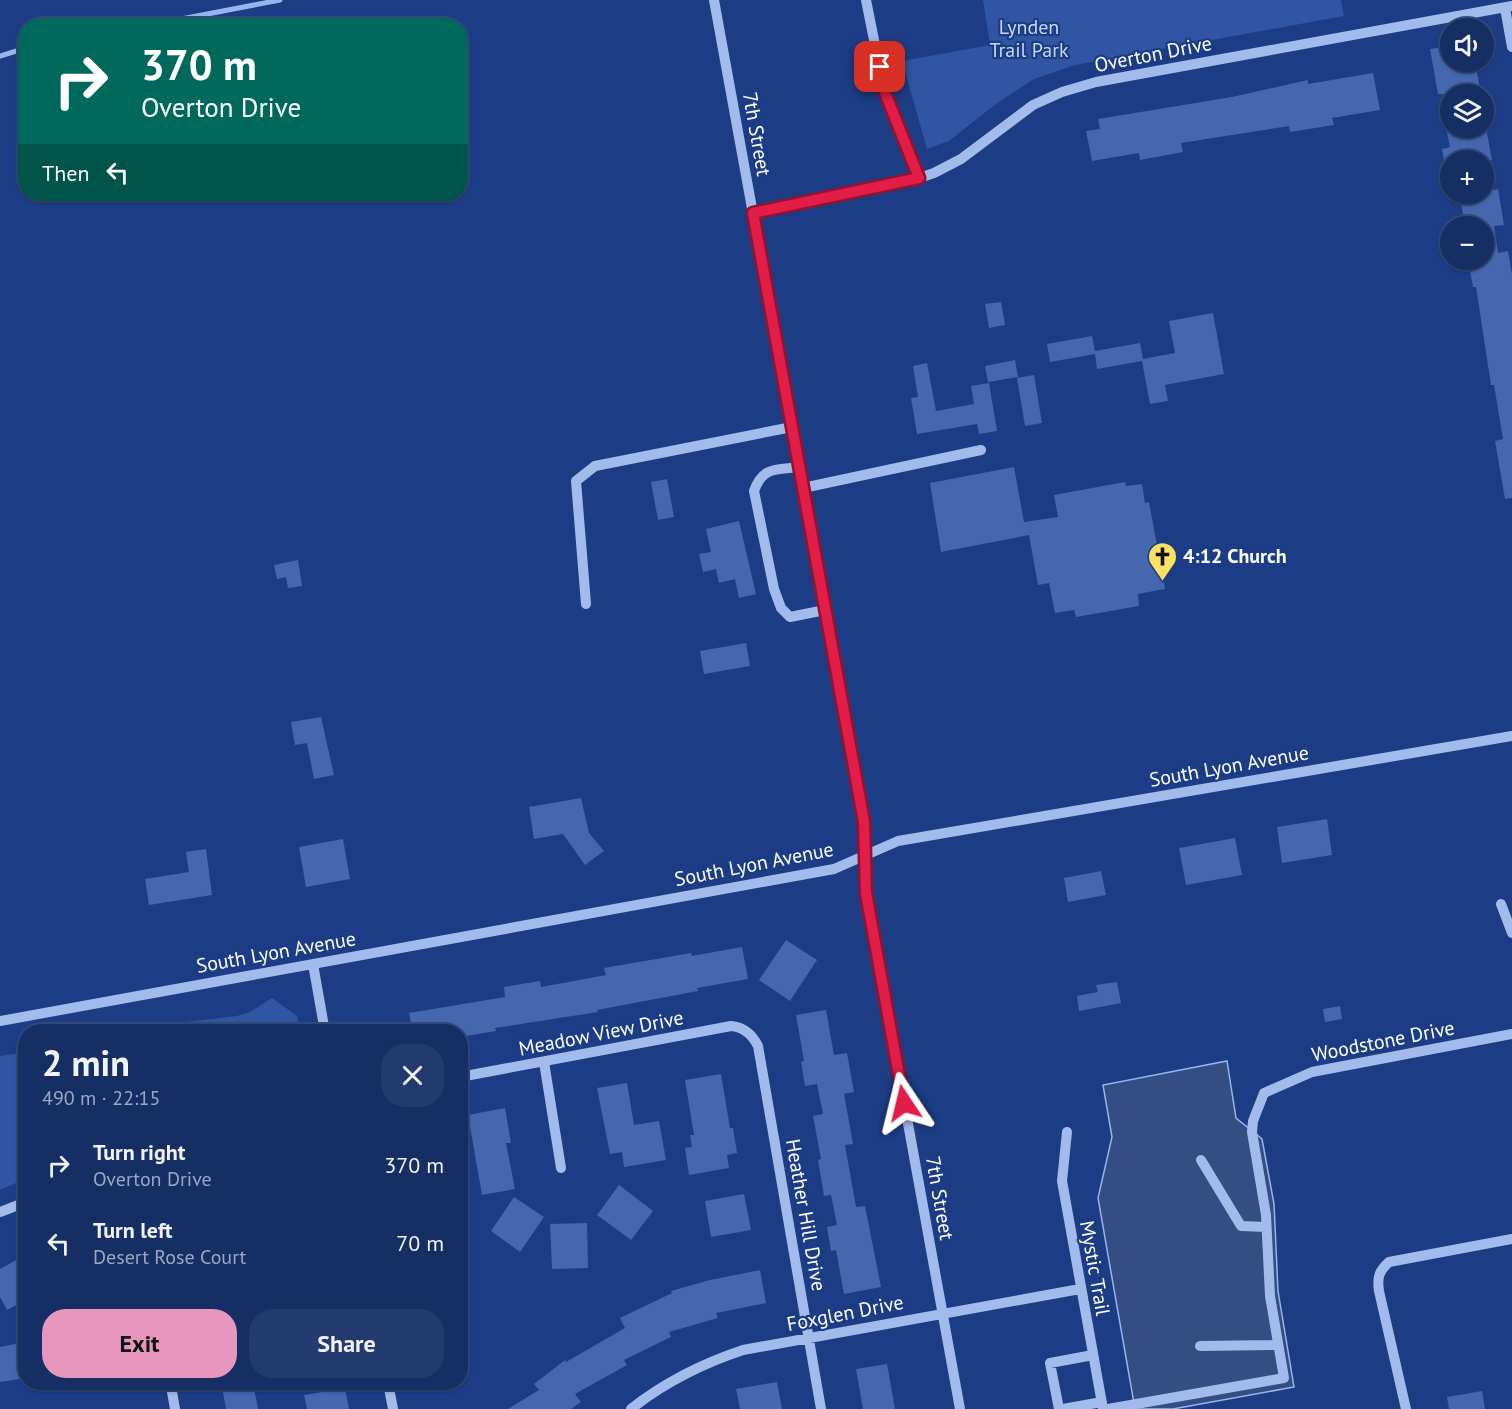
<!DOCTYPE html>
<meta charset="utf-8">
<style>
:root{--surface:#152e64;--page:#223a6d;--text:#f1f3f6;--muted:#9da8bf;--line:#344a78;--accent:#e797bd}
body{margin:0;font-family:"PT Sans",sans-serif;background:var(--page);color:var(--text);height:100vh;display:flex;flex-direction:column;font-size:22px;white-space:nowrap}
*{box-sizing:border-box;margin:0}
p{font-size:20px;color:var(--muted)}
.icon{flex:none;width:33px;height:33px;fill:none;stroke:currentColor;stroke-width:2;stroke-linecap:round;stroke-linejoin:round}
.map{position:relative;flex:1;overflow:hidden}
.drawer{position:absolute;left:18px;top:1024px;width:450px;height:366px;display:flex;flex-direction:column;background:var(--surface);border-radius:24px;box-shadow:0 2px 4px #0004,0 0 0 2px var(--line)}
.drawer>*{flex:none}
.guide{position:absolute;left:18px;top:18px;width:450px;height:183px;border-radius:24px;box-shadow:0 2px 4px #0004,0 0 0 2px var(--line);background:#00695c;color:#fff;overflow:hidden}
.fabs{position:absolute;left:1440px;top:18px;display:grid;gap:12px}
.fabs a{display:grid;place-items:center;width:54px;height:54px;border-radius:50%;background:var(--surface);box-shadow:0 2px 4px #0004,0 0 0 2px var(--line);font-size:30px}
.pin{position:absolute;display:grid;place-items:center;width:51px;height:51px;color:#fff;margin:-26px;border-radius:12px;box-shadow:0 3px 9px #0006}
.me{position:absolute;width:66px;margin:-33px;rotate:350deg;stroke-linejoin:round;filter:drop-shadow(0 0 4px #0008)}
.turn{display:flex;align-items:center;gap:21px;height:126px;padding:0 24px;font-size:27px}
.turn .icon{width:78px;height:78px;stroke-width:2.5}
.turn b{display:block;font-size:42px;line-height:51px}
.then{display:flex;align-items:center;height:57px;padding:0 24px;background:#0003;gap:12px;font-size:22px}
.round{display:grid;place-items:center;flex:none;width:63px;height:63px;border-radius:24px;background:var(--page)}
.headline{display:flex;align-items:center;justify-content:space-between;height:102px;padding:0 24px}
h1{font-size:36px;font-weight:700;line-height:45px}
.primary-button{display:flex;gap:12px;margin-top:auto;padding:12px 24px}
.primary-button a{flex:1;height:69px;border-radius:24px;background:var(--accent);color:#111;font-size:24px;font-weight:700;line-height:69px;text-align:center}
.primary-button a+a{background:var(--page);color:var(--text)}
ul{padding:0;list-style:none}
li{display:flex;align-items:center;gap:18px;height:78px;padding:0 24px}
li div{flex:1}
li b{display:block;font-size:22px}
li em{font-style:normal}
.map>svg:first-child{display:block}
.green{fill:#3055a2}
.water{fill:#354d82;stroke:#97b4ed;stroke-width:1.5}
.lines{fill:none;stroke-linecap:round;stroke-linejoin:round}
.stream{stroke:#97b4ed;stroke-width:5}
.building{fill:#4467ae}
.minor{stroke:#a3bbeb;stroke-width:10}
.route-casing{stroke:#92132f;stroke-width:15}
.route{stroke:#e11d48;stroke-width:10}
.labels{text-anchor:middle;stroke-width:4.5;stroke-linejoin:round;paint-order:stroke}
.park-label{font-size:20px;fill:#c8d8f8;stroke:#1c3d85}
.street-label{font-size:20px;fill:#fff;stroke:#1c3d85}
.poi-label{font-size:20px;font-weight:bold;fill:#fff;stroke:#1c3d85;text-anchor:start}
</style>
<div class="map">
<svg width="1512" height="1409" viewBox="0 0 1512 1409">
<rect width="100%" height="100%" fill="#1c3d85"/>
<path class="green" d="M983,0H1341L1344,16L1075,65L1034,79L997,103L949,141L927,149L902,61L990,45Z
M272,998L297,1016L300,1032H133L169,1024L237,1016L250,1012Z
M25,1052V1179L0,1190V1056Z"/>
<path class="water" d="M1227,1061L1236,1118L1262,1139L1274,1204L1278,1291L1294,1387L1173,1409H1135L1098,1198L1112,1137L1103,1085Z"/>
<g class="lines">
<path class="stream" d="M145,26L280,0
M0,56L26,48"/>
</g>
<path class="building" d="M1450,46V62H1475L1481,94H1438L1430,49Z
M1373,73L1380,110L1332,118L1334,125L1290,132L1289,126L1181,143L1183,152L1140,160L1139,153L1092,161L1086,131L1100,129L1098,119L1232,97L1308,80V84Z
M1446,128H1486L1492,160H1444L1442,149L1450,147Z
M1498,189L1504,225L1494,226L1498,253L1508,251L1512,274V498L1505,499L1495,441L1503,439L1494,385H1491L1476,287H1473L1468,260H1484V226H1465L1460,196L1484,194V192Z
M1001,302L1005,325L989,328L985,304Z
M1213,313L1224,374L1165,385L1168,401L1150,404L1142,361L1097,369L1095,354L1050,362L1047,344L1092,336L1095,351L1140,343L1143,359L1175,353L1169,321Z
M1015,360L1018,377L988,382L985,366Z
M927,363L936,411L974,404L971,386L989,383L997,431L979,434L977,424L917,434L911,398L918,397L913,366Z
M1034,375L1042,423L1025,426L1017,378Z
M1014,467L1024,522L1058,517L1054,495L1125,482L1126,486L1142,484L1145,503L1149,502L1165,589L1138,594L1139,606L1076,617L1074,610L1055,613L1049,583L1038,585L1029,535L941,552L930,483Z
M667,479L674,517L658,520L651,482Z
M739,521L756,594L739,598L735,579L719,583L716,569L703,572L699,554L711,552L706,529Z
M298,560L302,586L288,588L286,577L277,579L274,565Z
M746,643L750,666L704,674L700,651Z
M321,717L334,775L314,779L307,743L295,745L291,722Z
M581,798L589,833L604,851L585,865L563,834L534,839L529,807Z
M1327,819L1332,855L1282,863L1277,827Z
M1235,838L1242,875L1186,885L1179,848Z
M343,839L350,879L306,887L299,847Z
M206,849L212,895L149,905L145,879L189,872L186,852Z
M1101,871L1106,895L1068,902L1064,878Z
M786,940L817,960L790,1001L759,980Z
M742,947L748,979L697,988L698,991L597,1010L598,1012L495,1028L496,1031L460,1037V1032H413L409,1013L505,997L504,987L540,981L541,987L606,975L604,968L691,953L692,956Z
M1117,982L1121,1003L1079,1011L1077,996L1098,992L1096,985Z
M1340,1006L1342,1019L1325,1022L1323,1009Z
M826,1010L834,1055L847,1053L854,1092L844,1094L853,1144L845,1145L856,1207L865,1206L881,1287L844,1294L836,1250L831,1251L827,1227L837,1225L831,1195L824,1196L818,1160L821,1159L813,1116L823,1114L817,1084L805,1086L801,1062L804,1061L796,1015Z
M721,1074L730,1128H733L737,1153L727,1155L729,1168L689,1175L685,1148L692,1147L690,1135H694L685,1080Z
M627,1083L634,1125L659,1121L666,1160L624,1167L622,1152L610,1154L597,1088Z
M505,1108L511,1143H506L515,1189L482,1195L468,1115Z
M619,1185L653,1211L631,1240L597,1215Z
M744,1194L751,1230L711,1237L705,1201Z
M514,1197L544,1217L520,1252L491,1231Z
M587,1223L588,1268L552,1269L550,1224Z
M20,1258L26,1269V1300L7,1310L0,1297V1269Z
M760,1270L766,1303L716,1313L718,1318L669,1332L671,1337L624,1360L627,1365L575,1394L581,1402L571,1409H508L539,1390L534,1384L565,1360L566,1362L625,1328L620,1318L672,1293L671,1291L710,1280Z
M20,1343L26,1378L0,1382V1347Z
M887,1364L895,1409H863L856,1369Z
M777,1382L782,1409H740L736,1389Z
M231,1383H253L258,1409H226L223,1392L232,1391Z
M345,1388L349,1409H307L304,1395Z
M1482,1391L1485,1409H1449L1447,1397Z"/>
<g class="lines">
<path class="minor" d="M714,0L864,822L866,893L960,1409
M866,0L884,90L919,178
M1505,8L1512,47
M753,213L907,182L934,173L961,159L1033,105L1062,92L1096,82L1512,6
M800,467C776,470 763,466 754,491L774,589L781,608L790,617L825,610
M803,488L981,450
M586,604L576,481L595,466L792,427
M1501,904L1512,933
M313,964L325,1032
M0,1021L834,869L898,841L1512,736
M544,1062L561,1168
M460,1077L731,1026C744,1027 752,1034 758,1046L821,1409
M1067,1132L1062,1181L1103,1409
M1201,1160L1241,1226L1266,1227
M0,1212L26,1202
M1200,1346L1278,1345
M388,1383L393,1409
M171,1386L175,1409
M631,1409C665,1382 701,1364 743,1350L1080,1289
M1059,1409L1050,1363L1093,1355
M1063,1409L1102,1402
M1108,1409L1284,1378L1270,1296L1266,1215L1252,1132L1253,1121L1264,1093L1312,1072L1512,1034
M1406,1409L1379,1291C1377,1277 1379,1271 1389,1262L1512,1239"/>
</g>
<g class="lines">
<defs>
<path id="route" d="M880,67L884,90L919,178L753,213L864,822L866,893L904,1103"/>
</defs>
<use href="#route" class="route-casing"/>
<use href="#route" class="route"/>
</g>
<defs>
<symbol id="church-pin" viewBox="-11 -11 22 30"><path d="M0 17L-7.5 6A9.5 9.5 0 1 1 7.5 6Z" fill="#fbe161" stroke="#1c3d85"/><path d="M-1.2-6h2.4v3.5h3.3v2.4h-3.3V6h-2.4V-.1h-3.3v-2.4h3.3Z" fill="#111"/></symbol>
</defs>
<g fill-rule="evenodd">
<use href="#church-pin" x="1146" y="540" width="33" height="45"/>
</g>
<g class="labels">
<g class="park-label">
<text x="1029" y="34">Lynden<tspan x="1029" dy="23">Trail Park</tspan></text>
</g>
<g class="street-label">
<text transform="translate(1153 54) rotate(-11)" y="7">Overton Drive</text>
<text transform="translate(757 134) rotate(80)" y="7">7th Street</text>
<text transform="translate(1229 766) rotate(-10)" y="7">South Lyon Avenue</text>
<text transform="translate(754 864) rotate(-11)" y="7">South Lyon Avenue</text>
<text transform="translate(276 952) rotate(-10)" y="7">South Lyon Avenue</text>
<text transform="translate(601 1033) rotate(-11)" y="7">Meadow View Drive</text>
<text transform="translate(1383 1041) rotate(-11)" y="7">Woodstone Drive</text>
<text transform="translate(940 1198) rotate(80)" y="7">7th Street</text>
<text transform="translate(806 1215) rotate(80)" y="7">Heather Hill Drive</text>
<text transform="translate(1095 1268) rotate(80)" y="7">Mystic Trail</text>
<text transform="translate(845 1313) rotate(-11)" y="7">Foxglen Drive</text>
</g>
<g class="poi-label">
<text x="1183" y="563">4:12 Church</text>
</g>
</g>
</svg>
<div class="fabs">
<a><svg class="icon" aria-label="sound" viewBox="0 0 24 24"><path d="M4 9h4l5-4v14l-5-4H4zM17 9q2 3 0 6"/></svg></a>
<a><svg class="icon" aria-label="layers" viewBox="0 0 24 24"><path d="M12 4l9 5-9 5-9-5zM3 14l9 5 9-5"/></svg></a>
<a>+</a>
<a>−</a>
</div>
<div class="pin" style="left:880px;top:67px;background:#d93025"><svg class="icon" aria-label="arrive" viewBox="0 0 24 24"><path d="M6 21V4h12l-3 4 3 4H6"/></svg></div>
<svg class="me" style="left:904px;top:1103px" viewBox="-20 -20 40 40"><path d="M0-17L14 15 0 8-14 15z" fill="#e11d48" stroke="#fff" stroke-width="4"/></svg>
<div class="guide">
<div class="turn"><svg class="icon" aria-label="right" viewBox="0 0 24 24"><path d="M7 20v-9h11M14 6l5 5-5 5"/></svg><div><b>370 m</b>Overton Drive</div></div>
<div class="then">Then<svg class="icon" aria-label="left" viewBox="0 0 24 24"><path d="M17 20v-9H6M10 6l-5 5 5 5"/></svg></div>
</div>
<section class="drawer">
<div class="headline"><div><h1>2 min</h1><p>490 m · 22:15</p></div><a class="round"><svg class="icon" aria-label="close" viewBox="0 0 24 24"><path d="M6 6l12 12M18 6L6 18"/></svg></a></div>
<ul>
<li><svg class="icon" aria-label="right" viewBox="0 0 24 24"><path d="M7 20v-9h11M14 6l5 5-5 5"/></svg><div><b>Turn right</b><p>Overton Drive</p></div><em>370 m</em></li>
<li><svg class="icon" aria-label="left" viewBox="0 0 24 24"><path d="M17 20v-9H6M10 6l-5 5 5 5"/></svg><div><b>Turn left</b><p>Desert Rose Court</p></div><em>70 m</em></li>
</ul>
<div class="primary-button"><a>Exit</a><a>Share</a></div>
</section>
</div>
